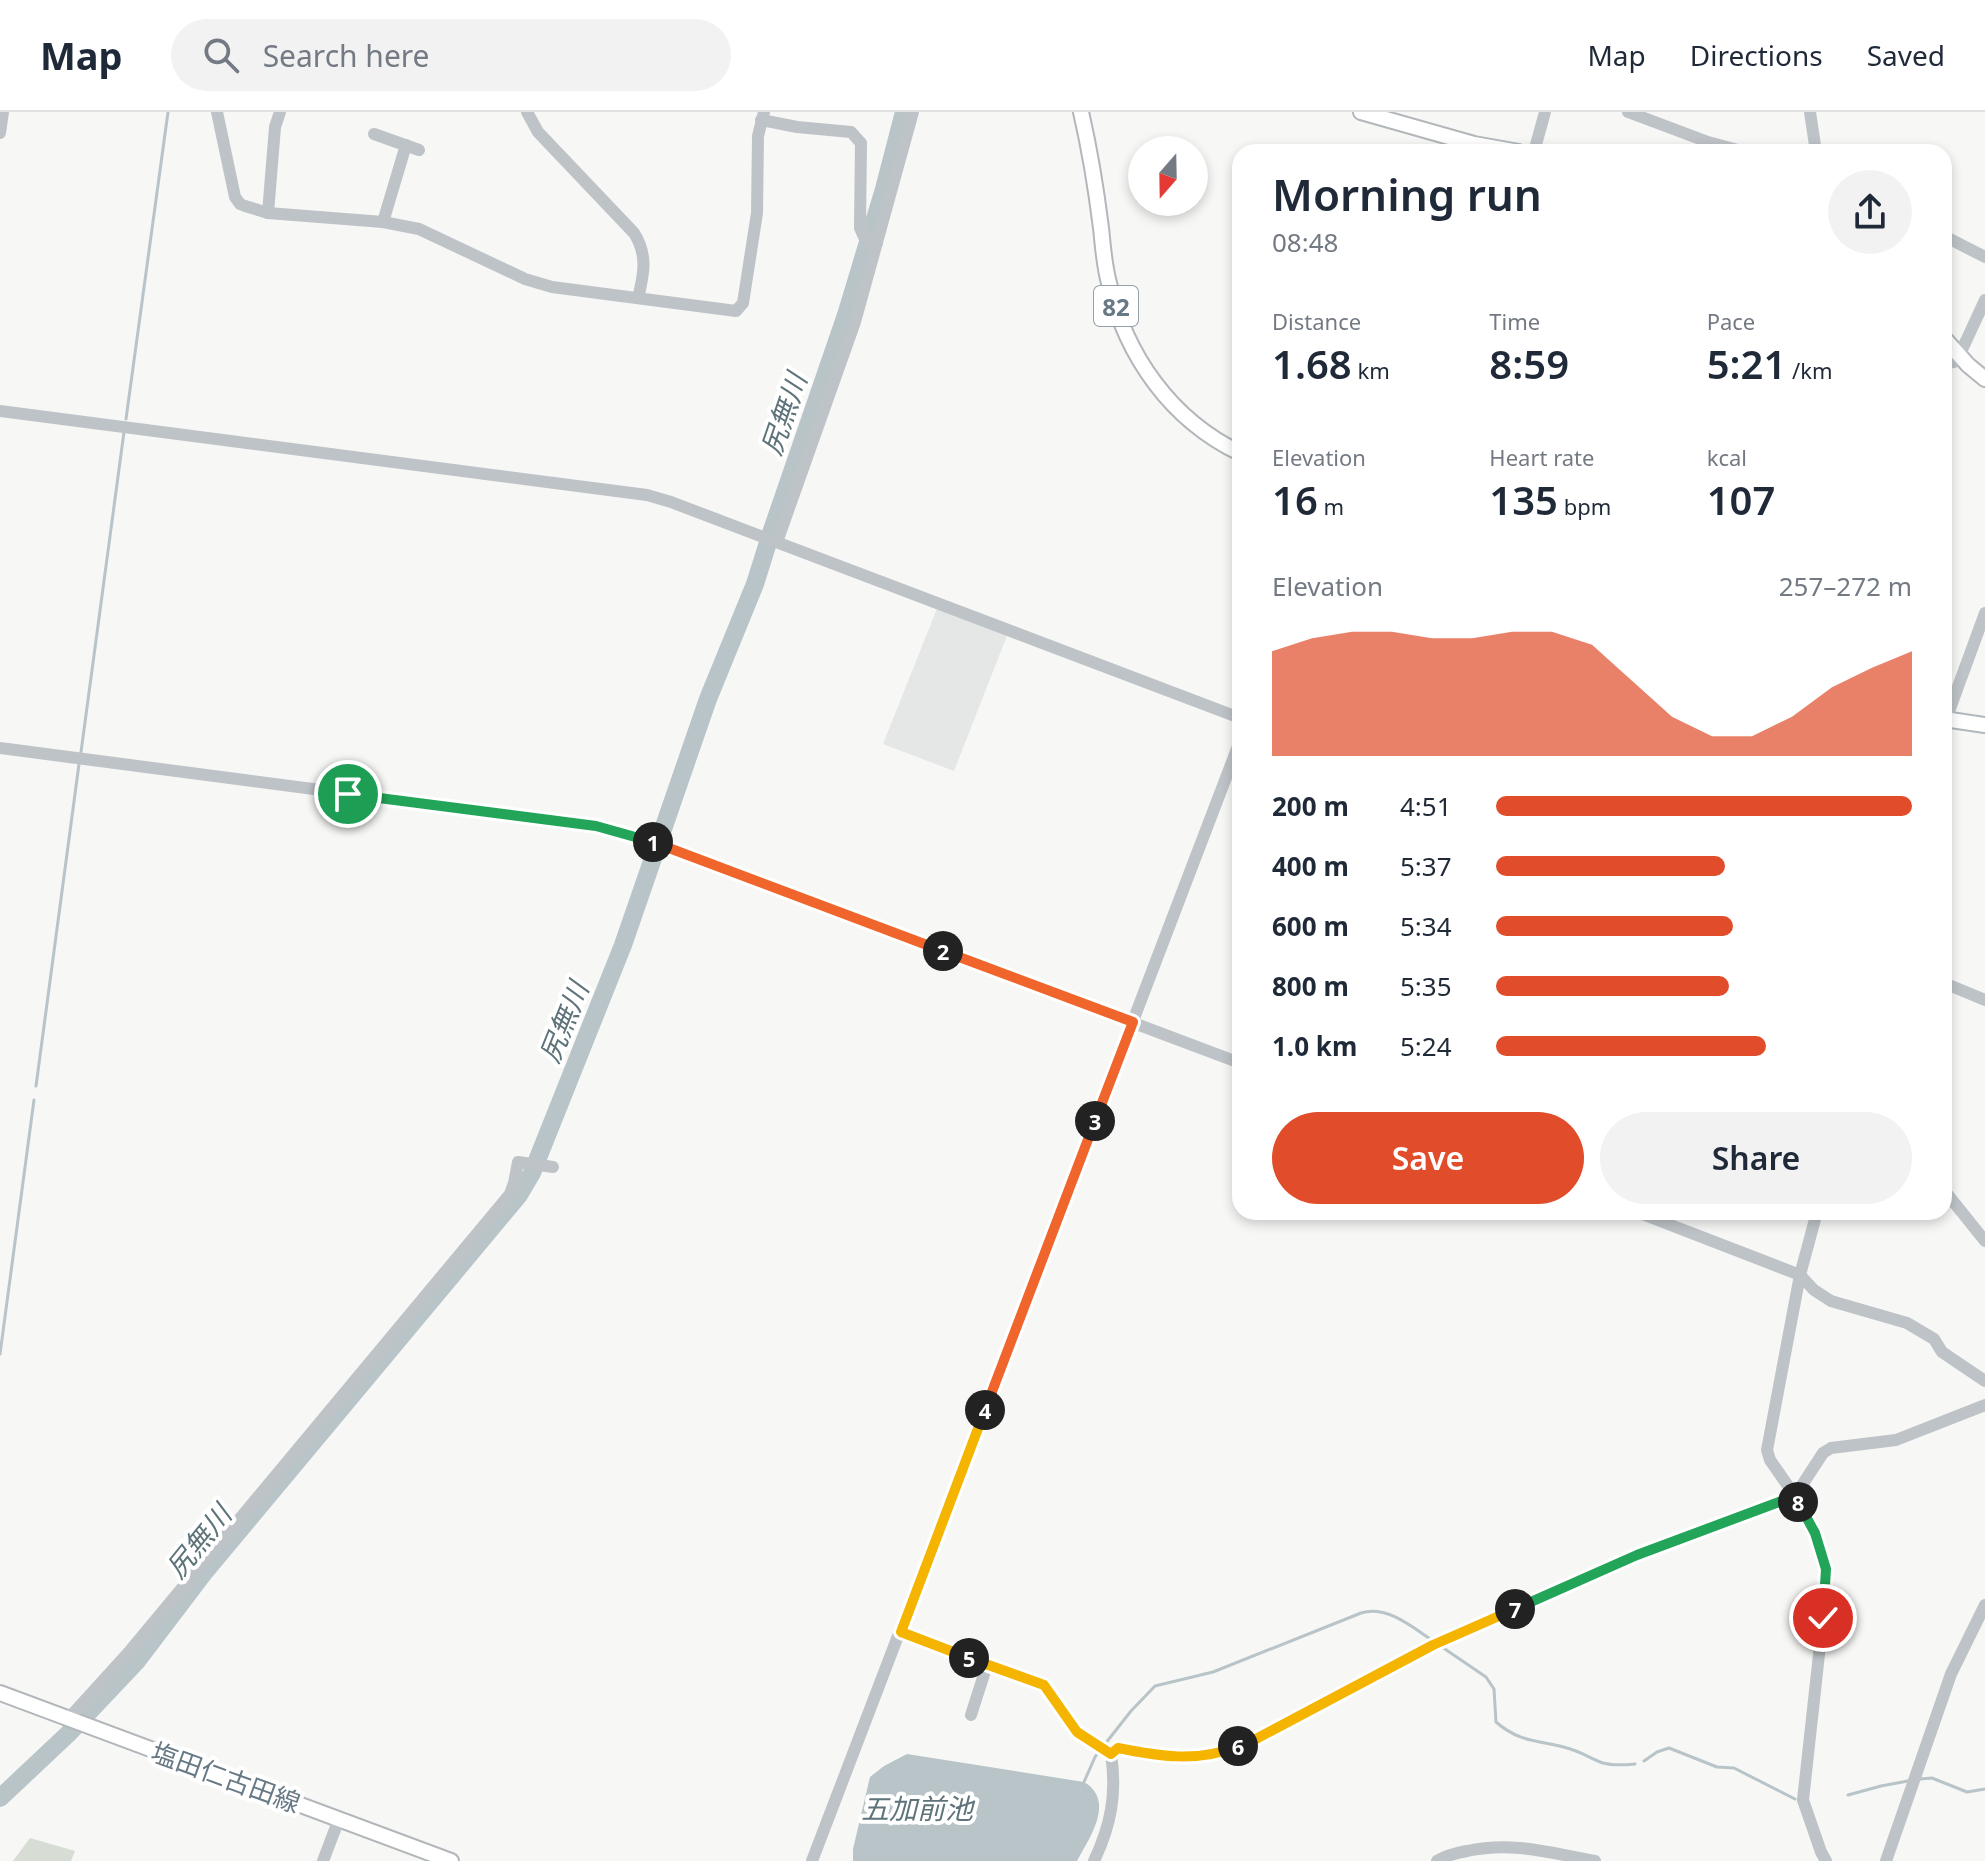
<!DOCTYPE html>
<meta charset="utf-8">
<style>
:root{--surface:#fff;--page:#f2f2f3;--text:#1f2937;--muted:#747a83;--line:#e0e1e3;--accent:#e14c2b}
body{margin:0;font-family:"Noto Sans","Noto Sans JP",sans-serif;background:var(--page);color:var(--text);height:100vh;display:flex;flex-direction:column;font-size:30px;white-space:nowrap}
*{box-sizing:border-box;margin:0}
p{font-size:26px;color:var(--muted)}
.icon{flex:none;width:44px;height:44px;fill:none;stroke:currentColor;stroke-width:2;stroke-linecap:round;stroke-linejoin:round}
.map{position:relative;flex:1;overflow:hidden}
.drawer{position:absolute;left:1232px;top:32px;width:720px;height:1076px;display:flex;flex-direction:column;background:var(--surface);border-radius:24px;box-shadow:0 4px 12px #0003}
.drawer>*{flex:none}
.needle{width:52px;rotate:200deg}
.buttons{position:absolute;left:1128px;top:24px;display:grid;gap:16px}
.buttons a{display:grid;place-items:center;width:80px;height:80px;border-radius:50%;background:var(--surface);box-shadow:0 4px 12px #0003;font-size:40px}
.pin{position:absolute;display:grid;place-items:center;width:68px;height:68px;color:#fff;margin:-34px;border:4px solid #fff;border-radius:50%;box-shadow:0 2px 8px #0007}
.km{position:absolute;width:40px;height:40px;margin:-20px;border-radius:50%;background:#222;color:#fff;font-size:22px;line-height:40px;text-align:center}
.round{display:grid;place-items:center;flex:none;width:84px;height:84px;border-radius:42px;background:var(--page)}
.summary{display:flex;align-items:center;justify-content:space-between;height:136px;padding:0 40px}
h1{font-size:44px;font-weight:600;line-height:60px}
.figures{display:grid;grid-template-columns:repeat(3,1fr);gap:12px;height:136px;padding:8px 40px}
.figures div{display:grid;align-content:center}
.figures b{font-size:40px;font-weight:600}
.figures small{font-size:22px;font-weight:400}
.figures p{font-size:22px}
.chart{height:224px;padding:16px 40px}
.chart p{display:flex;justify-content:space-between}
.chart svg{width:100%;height:144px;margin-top:8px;fill:var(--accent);opacity:.7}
.primary-button{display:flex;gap:16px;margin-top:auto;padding:16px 40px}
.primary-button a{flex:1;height:92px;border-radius:48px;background:var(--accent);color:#fff;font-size:32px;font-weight:600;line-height:92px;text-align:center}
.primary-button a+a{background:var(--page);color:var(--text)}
ul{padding:0 40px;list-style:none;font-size:26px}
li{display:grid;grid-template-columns:128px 96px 1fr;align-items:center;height:60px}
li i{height:20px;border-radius:10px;background:var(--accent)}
header{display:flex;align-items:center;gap:48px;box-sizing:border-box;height:112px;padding:0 40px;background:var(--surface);border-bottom:2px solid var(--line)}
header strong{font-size:38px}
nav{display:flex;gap:44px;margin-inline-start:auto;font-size:28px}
.search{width:560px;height:72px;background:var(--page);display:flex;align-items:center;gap:20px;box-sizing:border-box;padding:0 28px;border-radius:44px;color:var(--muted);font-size:30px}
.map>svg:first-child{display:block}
.built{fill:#e5e6e6}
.green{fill:#d7dcd4}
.water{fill:#b8c4c8}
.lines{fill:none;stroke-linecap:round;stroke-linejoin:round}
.stream{stroke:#b8c4c8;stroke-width:3}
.river{stroke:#b8c4c8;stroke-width:18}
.major-casing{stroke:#b2b7bb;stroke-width:18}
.minor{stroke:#bec3c7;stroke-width:12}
.major{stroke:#fff;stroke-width:14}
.split-1-casing{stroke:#fff;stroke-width:16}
.split-2-casing{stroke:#fff;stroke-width:16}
.split-3-casing{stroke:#fff;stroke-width:16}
.split-4-casing{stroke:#fff;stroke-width:16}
.split-5-casing{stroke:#fff;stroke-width:16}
.split-6-casing{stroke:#fff;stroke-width:16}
.split-7-casing{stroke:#fff;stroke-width:16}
.split-8-casing{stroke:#fff;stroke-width:16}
.split-9-casing{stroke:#fff;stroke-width:16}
.split-1{stroke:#22a559;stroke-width:10}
.split-2{stroke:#f0652b;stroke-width:10}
.split-3{stroke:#f0652b;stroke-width:10}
.split-4{stroke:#f0652b;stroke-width:10}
.split-5{stroke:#f5b400;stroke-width:10}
.split-6{stroke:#f5b400;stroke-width:10}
.split-7{stroke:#f5b400;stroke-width:10}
.split-8{stroke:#22a559;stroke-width:10}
.split-9{stroke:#22a559;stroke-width:10}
.labels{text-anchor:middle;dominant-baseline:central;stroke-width:8;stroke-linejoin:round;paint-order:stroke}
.shield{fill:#fff;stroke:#95a1aa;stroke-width:2}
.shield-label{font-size:24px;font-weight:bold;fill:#677985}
.street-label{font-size:26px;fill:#677985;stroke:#fff}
.water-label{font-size:28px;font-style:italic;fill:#5e747a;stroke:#fff}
</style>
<header>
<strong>Map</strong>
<div class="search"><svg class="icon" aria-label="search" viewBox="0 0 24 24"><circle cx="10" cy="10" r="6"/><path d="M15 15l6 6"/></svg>Search here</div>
<nav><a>Map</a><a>Directions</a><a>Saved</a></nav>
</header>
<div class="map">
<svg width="1985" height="1749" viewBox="0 0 1985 1749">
<rect width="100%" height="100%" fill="#f7f7f5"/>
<path class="built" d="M938 494 1008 521 954 659 883 632Z"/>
<path class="green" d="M30 1726 75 1739 71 1749H13Z"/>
<path class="water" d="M907 1642 1084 1670C1116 1689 1089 1726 1077 1749H853V1737L870 1665 884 1654Z"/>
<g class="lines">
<g class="stream">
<path d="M126 307 168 0"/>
<path d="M81 640 124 320"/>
<path d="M36 974 79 652"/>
<path d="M0 1242 34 988"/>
<path d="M1439 1533 1486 1565 1494 1577 1496 1610C1520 1631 1539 1628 1567 1636 1580 1639 1591 1647 1603 1651 1613 1654 1625 1653 1635 1652"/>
<path d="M1105 1632 1131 1599 1155 1574 1213 1560 1361 1501C1387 1493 1412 1515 1433 1529"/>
<path d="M1644 1649 1657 1640 1669 1636 1717 1655 1734 1656 1795 1687"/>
<path d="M1920 1667 1932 1666 1967 1680 1985 1677"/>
<path d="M1084 1670 1095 1645 1100 1638"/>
<path d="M1848 1683 1881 1674 1908 1669"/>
</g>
<path class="river" d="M0 1686 68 1622 137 1549 203 1462 519 1083 532 1061 623 833 708 587 755 472 771 421 846 203 884 77 904 0"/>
<defs>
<g id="major">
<path d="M1081 0C1090 39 1096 76 1101 116 1103 134 1104 153 1109 171 1126 244 1171 308 1240 341"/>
<path d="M1361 0 1474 32 1519 40"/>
<path d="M1944 226 1968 253 1985 267"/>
<path d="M1944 607 1985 613"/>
<path d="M0 1581 451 1749"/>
</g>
</defs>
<use href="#major" class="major-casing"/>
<g class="minor">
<path d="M217 0 235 85 240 92 245 94 268 101 383 110 419 117 525 167 552 175 736 199 743 191 757 101 758 24 764 0"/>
<path d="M527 0 538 20 634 121C648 143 644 162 638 186"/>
<path d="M1628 0 1708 30 1745 40"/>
<path d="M1810 0 1816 40"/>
<path d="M761 8 797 15 851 20 861 31 860 116 865 127 877 131"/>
<path d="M0 21 3 0"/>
<path d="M374 22 419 38"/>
<path d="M1534 40 1545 0"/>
<path d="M268 101 275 15 280 0"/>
<path d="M383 110 406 33"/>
<path d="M1944 124 1985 145"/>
<path d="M1944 251 1954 250 1960 242 1985 188"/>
<path d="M0 299 647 383 671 390 1240 606"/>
<path d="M777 430 855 210 913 0"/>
<path d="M1944 613 1985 501"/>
<path d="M0 636 596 714 624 721 671 737 1240 951"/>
<path d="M1944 871 1985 888"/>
<path d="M1944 1078 1985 1129"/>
<path d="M1637 1100 1800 1163 1814 1178 1831 1189 1907 1211 1934 1227 1942 1240 1985 1269"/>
<path d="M1817 1100 1800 1163 1767 1338 1770 1348 1795 1384 1815 1421 1826 1457 1823 1506 1803 1688 1821 1740 1826 1749"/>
<path d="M901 1520 1044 1573 1077 1620 1111 1642C1117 1682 1111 1713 1094 1749"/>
<path d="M971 1603 987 1553"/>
<path d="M68 1607 128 1541 510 1082 514 1071 518 1050 553 1055"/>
<path d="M1111 1642 1118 1636C1172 1647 1202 1649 1254 1628L1433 1533 1637 1443 1795 1384 1823 1341 1831 1336 1896 1328 1985 1293"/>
<path d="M323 1749 339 1707"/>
<path d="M812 1749 1240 629"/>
<path d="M1437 1749C1447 1743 1456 1741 1467 1739 1513 1729 1550 1741 1595 1749"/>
<path d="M1886 1749 1951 1562 1985 1493"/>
</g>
<use href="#major" class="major"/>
</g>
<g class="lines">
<defs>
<path id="split-1" d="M348 682 596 714 653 730"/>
<path id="split-2" d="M653 730 943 839"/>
<path id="split-3" d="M943 839 1133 910 1095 1009"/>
<path id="split-4" d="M985 1298 1095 1009"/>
<path id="split-5" d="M969 1546 901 1520 985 1298"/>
<path id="split-6" d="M969 1546 1044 1573 1077 1620 1111 1642 1118 1636C1157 1644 1199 1651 1238 1634"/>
<path id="split-7" d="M1238 1634 1254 1628 1433 1533 1515 1497"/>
<path id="split-8" d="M1515 1497 1637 1443 1795 1384 1798 1390"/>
<path id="split-9" d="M1798 1390 1815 1421 1826 1457 1823 1506"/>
</defs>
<use href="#split-1" class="split-1-casing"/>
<use href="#split-2" class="split-2-casing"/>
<use href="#split-3" class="split-3-casing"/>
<use href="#split-4" class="split-4-casing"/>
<use href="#split-5" class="split-5-casing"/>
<use href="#split-6" class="split-6-casing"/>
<use href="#split-7" class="split-7-casing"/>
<use href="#split-8" class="split-8-casing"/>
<use href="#split-9" class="split-9-casing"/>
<use href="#split-1" class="split-1"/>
<use href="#split-2" class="split-2"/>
<use href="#split-3" class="split-3"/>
<use href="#split-4" class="split-4"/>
<use href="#split-5" class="split-5"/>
<use href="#split-6" class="split-6"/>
<use href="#split-7" class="split-7"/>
<use href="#split-8" class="split-8"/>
<use href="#split-9" class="split-9"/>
</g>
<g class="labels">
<rect class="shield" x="1094" y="174" width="44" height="40" rx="6"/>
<g class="shield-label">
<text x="1116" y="194">82</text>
</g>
<g class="street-label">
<text transform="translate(226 1665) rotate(20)">塩田仁古田線</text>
</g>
<g class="water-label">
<text transform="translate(783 302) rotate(-71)">尻無川</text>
<text transform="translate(563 910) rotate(-68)">尻無川</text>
<text transform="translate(198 1429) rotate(-51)">尻無川</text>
<text x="917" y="1696">五加前池</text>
</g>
</g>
</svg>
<div class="buttons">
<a><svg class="needle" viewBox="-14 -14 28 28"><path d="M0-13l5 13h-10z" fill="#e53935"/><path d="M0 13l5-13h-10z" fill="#747a83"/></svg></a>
</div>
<div class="pin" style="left:348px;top:682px;background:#1e9e55"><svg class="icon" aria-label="arrive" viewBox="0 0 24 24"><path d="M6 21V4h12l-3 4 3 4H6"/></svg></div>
<div class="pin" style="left:1823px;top:1506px;background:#d93025"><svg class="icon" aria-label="check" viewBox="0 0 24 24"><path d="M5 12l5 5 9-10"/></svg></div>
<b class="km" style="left:653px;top:730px">1</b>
<b class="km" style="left:943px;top:839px">2</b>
<b class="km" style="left:1095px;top:1009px">3</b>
<b class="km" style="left:985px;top:1298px">4</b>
<b class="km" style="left:969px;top:1546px">5</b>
<b class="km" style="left:1238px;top:1634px">6</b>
<b class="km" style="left:1515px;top:1497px">7</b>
<b class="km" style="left:1798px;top:1390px">8</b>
<section class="drawer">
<div class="summary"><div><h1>Morning run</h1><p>08:48</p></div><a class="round"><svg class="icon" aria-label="share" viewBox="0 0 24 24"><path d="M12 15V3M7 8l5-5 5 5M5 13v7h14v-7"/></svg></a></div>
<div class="figures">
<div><p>Distance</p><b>1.68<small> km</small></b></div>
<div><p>Time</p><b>8:59</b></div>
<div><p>Pace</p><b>5:21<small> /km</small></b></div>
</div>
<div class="figures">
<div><p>Elevation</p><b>16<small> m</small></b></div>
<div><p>Heart rate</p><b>135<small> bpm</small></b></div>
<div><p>kcal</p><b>107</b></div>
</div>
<div class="chart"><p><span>Elevation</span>257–272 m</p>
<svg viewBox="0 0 160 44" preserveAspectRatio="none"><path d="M0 44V12L10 8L20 6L30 6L40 8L50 8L60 6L70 6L80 10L90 21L100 32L110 38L120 38L130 32L140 23L150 17L160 12V44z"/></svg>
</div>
<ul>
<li><b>200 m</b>4:51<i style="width:100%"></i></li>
<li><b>400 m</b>5:37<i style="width:55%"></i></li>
<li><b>600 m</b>5:34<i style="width:57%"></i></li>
<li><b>800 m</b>5:35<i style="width:56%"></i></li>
<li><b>1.0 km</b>5:24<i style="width:65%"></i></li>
</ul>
<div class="primary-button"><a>Save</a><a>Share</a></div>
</section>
</div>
